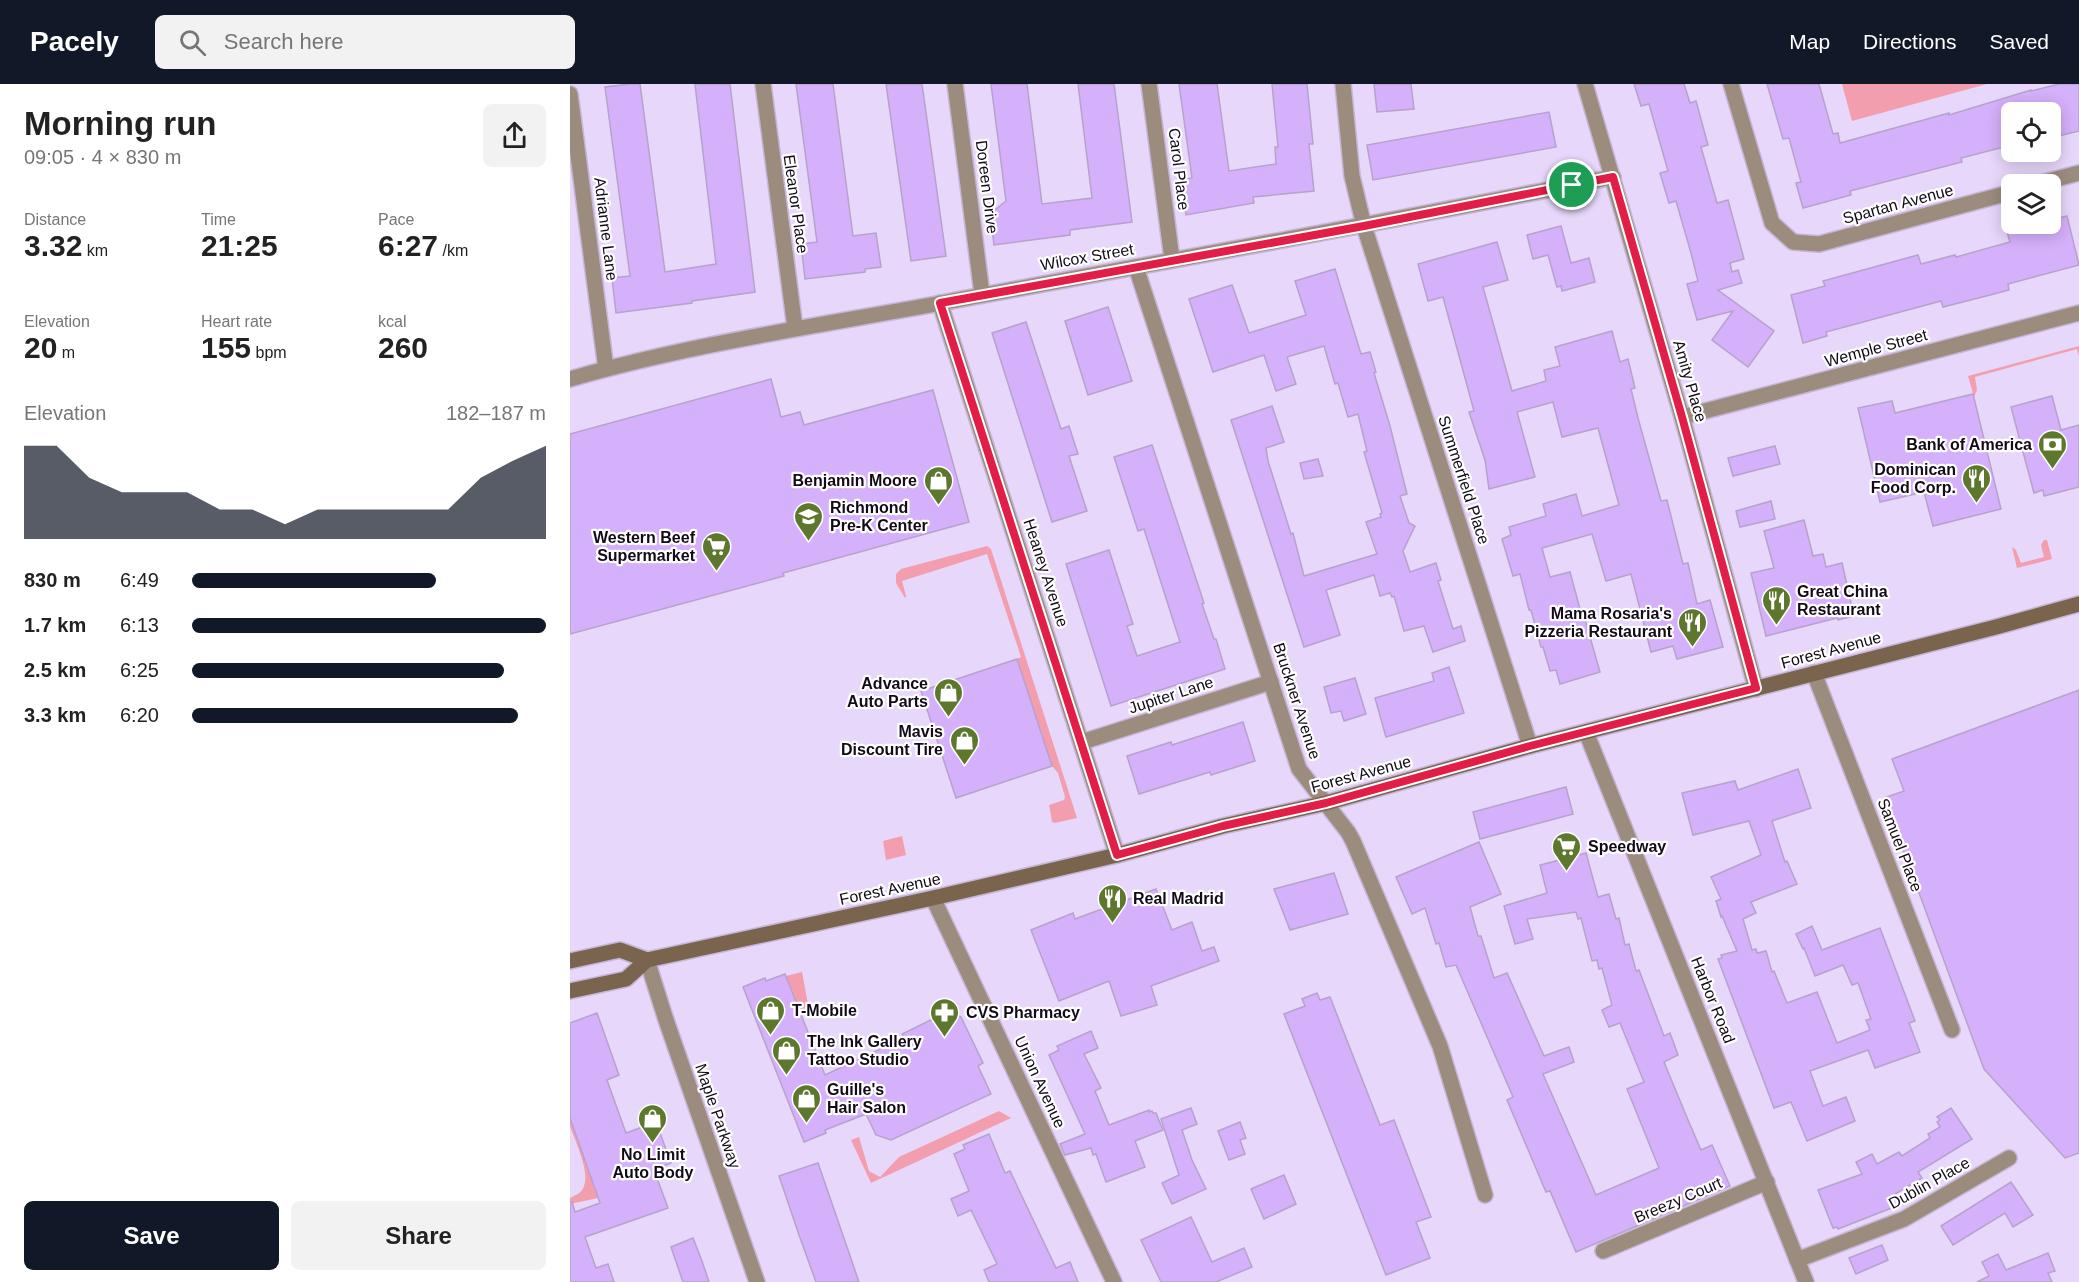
<!DOCTYPE html>
<meta charset="utf-8">
<style>
:root{--surface:#fff;--page:#f2f2f2;--text:#222;--muted:#767676;--accent:#111827}
body{margin:0;font-family:Arial,sans-serif;background:var(--page);color:var(--text);height:100vh;display:flex;flex-direction:column;font-size:22px;white-space:nowrap}
*{box-sizing:border-box;margin:0}
p{font-size:20px;color:var(--muted)}
.icon{flex:none;width:33px;height:33px;fill:none;stroke:currentColor;stroke-width:2;stroke-linecap:round;stroke-linejoin:round}
.map{position:relative;flex:1;overflow:hidden}
.panel{display:flex;flex-direction:column;background:var(--surface);width:570px}
.panel>*{flex:none}
.controls{position:absolute;left:1431px;top:18px;display:grid;gap:12px}
.controls a{display:grid;place-items:center;width:60px;height:60px;border-radius:9px;background:var(--surface);box-shadow:0 3px 15px #0003;font-size:30px}
.pin{position:absolute;display:grid;place-items:center;width:51px;height:51px;color:#fff;margin:-26px;border:3px solid #fff;border-radius:50%;box-shadow:0 2px 6px #0007}
.round{display:grid;place-items:center;flex:none;width:63px;height:63px;border-radius:9px;background:var(--page)}
.overview{display:flex;align-items:center;justify-content:space-between;height:102px;padding:0 24px}
h1{font-size:33px;font-weight:600;line-height:45px}
.figures{display:grid;grid-template-columns:repeat(3,1fr);gap:9px;height:102px;padding:6px 24px}
.figures div{display:grid;align-content:center}
.figures b{font-size:30px;font-weight:600}
.figures small{font-size:16px;font-weight:400}
.figures p{font-size:16px}
.chart{height:168px;padding:12px 24px}
.chart p{display:flex;justify-content:space-between}
.chart svg{width:100%;height:108px;margin-top:6px;fill:var(--accent);opacity:.7}
.primary-button{display:flex;gap:12px;margin-top:auto;padding:12px 24px}
.primary-button a{flex:1;height:69px;border-radius:9px;background:var(--accent);color:#fff;font-size:24px;font-weight:600;line-height:69px;text-align:center}
.primary-button a+a{background:var(--page);color:var(--text)}
ul{padding:0 24px;list-style:none;font-size:20px}
li{display:grid;grid-template-columns:96px 72px 1fr;align-items:center;height:45px}
li i{height:15px;border-radius:8px;background:var(--accent)}
header{display:flex;align-items:center;gap:36px;box-sizing:border-box;height:84px;padding:0 30px;background:var(--accent);color:#fff}
header strong{font-size:28px}
nav{display:flex;gap:33px;margin-inline-start:auto;font-size:21px}
.search{width:420px;height:54px;background:var(--page);display:flex;align-items:center;gap:15px;box-sizing:border-box;padding:0 21px;border-radius:9px;color:var(--muted);font-size:22px}
main{display:flex;flex:1;min-height:0}
.map>svg:first-child{display:block}
.green{fill:#f29eaf}
.building{fill:#d5b0fb;stroke:#b6a2cc;stroke-width:1.5}
.lines{fill:none;stroke-linecap:round;stroke-linejoin:round}
.street-casing{stroke:#c5b6d6;stroke-width:18}
.secondary-casing{stroke:#c5b6d6;stroke-width:18}
.street{stroke:#9b8c7d;stroke-width:15}
.secondary{stroke:#7a644e;stroke-width:15}
.route-casing{stroke:#fff;stroke-width:12}
.route{stroke:#e11d48;stroke-width:8}
.labels{text-anchor:middle;dominant-baseline:central;stroke-width:4.5;stroke-linejoin:round;paint-order:stroke}
.street-label{font-size:16px;fill:#120a19;stroke:#fff}
.poi-label{font-size:16px;font-weight:bold;fill:#120a19;stroke:#fff;text-anchor:start}
</style>
<header>
<strong>Pacely</strong>
<div class="search"><svg class="icon" aria-label="search" viewBox="0 0 24 24"><circle cx="10" cy="10" r="6"/><path d="M15 15l6 6"/></svg>Search here</div>
<nav><a>Map</a><a>Directions</a><a>Saved</a></nav>
</header>
<main>
<section class="panel">
<div class="overview"><div><h1>Morning run</h1><p>09:05 · 4 × 830 m</p></div><a class="round"><svg class="icon" aria-label="share" viewBox="0 0 24 24"><path d="M12 15V3M7 8l5-5 5 5M5 13v7h14v-7"/></svg></a></div>
<div class="figures">
<div><p>Distance</p><b>3.32<small> km</small></b></div>
<div><p>Time</p><b>21:25</b></div>
<div><p>Pace</p><b>6:27<small> /km</small></b></div>
</div>
<div class="figures">
<div><p>Elevation</p><b>20<small> m</small></b></div>
<div><p>Heart rate</p><b>155<small> bpm</small></b></div>
<div><p>kcal</p><b>260</b></div>
</div>
<div class="chart"><p><span>Elevation</span>182–187 m</p>
<svg viewBox="0 0 160 44" preserveAspectRatio="none"><path d="M0 44V6L10 6L20 19L30 25L40 25L50 25L60 32L70 32L80 38L90 32L100 32L110 32L120 32L130 32L140 19L150 12L160 6V44z"/></svg>
</div>
<ul>
<li><b>830 m</b>6:49<i style="width:69%"></i></li>
<li><b>1.7 km</b>6:13<i style="width:100%"></i></li>
<li><b>2.5 km</b>6:25<i style="width:88%"></i></li>
<li><b>3.3 km</b>6:20<i style="width:92%"></i></li>
</ul>
<div class="primary-button"><a>Save</a><a>Share</a></div>
</section>
<div class="map">
<svg width="1509" height="1198" viewBox="0 0 1509 1198">
<rect width="100%" height="100%" fill="#e7d7fa"/>
<g class="green">
<path d="M1272 0H1417L1282 37Z"/>
<path d="M1509 262V272L1507 265 1405 293 1407 306 1404 313 1398 292Z"/>
<path d="M1474 456H1477L1482 475 1447 484 1442 463 1446 466 1451 479 1474 473 1471 461Z"/>
<path d="M417 462 421 465 507 734 485 739 482 738 479 721 494 716 495 713 488 689 482 682 447 575 451 573 417 470 332 497 336 512 335 514 326 499V490L331 485Z"/>
<path d="M332 752 336 771 316 776 313 757Z"/>
<path d="M232 888 239 926 231 929 216 892Z"/>
<path d="M429 1027 441 1034 301 1099 281 1056 289 1053 299 1087 310 1093 329 1073Z"/>
<path d="M0 1034 28 1114 0 1120V1114C6 1111 12 1109 14 1102 20 1087 5 1057 0 1042Z"/>
</g>
<g class="building">
<path d="M60 0H70L95 188 146 180 125 0H160L185 208 122 217V219L46 229 42 194 60 192 35 3Z"/>
<path d="M226 0H263L283 152 306 149 311 183 295 185V188L235 195 231 160 247 158Z"/>
<path d="M316 0H352L376 172 341 177Z"/>
<path d="M421 0H457L472 120 522 114 508 0H544L562 138 500 146V151L424 161 420 126 426 125 436 117Z"/>
<path d="M609 0H647L659 87 706 80 705 63H708L702 0H737L743 60H739L744 107 683 113 684 119 616 131 610 96 622 94Z"/>
<path d="M804 0H841L844 25 807 28Z"/>
<path d="M1064 0H1114L1120 19 1126 17 1138 61 1131 63 1147 119 1158 116 1174 175 1160 179 1162 188 1168 186 1172 199 1148 206 1204 247 1178 283 1142 256 1163 227 1127 236 1117 200 1128 197 1121 169 1106 117 1099 119 1090 89 1098 87 1079 20 1071 22Z"/>
<path d="M1197 0H1249L1263 50 1268 49 1270 59 1379 29V31L1461 6V7L1489 0H1509V47L1480 54V28H1442V61L1391 74 1392 78 1280 107 1281 111 1233 124 1226 99 1231 98 1219 54 1213 55Z"/>
<path d="M979 28 986 63 803 96 797 61Z"/>
<path d="M1497 132 1509 181 1438 200 1439 206 1424 210 1373 223 1371 217 1256 248 1257 252 1233 259 1221 211 1255 202 1253 197 1348 171 1351 180 1385 171 1386 173 1440 158 1437 148 1468 140H1480V136Z"/>
<path d="M991 142 1001 179 1019 174 1025 198 992 207 991 202 987 203 978 171 963 175 957 151Z"/>
<path d="M927 158 938 196 913 203 942 307 976 297 974 286 990 282 985 263 1042 247 1050 278 1058 275 1065 304 1061 305 1068 334 1091 417 1097 416 1113 480 1118 479 1127 520 1140 516 1153 563 1107 575 1103 562 1081 568 1061 490 1036 497 1022 450 972 464 980 493 1000 488 1010 525H1012L1030 588 990 600 986 586 980 587 973 563H971L961 526H959L950 490 943 492 932 455 941 451 939 443 976 432 973 420 1006 410 1012 432 1049 421 1028 344 992 353 983 318 947 328 965 393 919 405 915 376 899 328 904 327 873 213 858 217 848 180Z"/>
<path d="M765 185 791 270 800 268 806 288 804 289 820 342 837 410 830 412 839 439 845 442 833 467 840 488 866 479 871 496 868 497 883 545 891 542 895 557 863 568 854 542 834 547 824 512 822 513 820 509 810 512 804 491 756 506 770 551 734 563 661 336 702 322 714 358 696 364 698 377 721 450 723 449 734 492 807 470 796 438 811 433 810 430 812 429 794 368 797 367 788 330 778 333 768 299 765 300 754 262 717 273 726 300 706 307 694 271 643 288 619 215 662 201 679 249 736 231 725 197Z"/>
<path d="M538 223 562 297 518 311 495 237Z"/>
<path d="M456 238 491 345 499 342 508 370 499 372 517 427 482 438 422 249Z"/>
<path d="M201 295 211 333 230 328 234 341 363 306 399 438 213 489 214 492 0 550V350Z"/>
<path d="M1403 310 1431 425 1363 442 1354 408 1310 418 1288 324 1322 317 1325 329Z"/>
<path d="M1482 312 1491 346 1509 341V403L1474 412 1473 406 1464 409 1441 323Z"/>
<path d="M582 361 634 519 632 520 644 555H646L655 585 541 622 496 480 539 466 563 540 557 542 567 572 610 558 574 445 568 447 544 373Z"/>
<path d="M1205 362 1210 380 1163 392 1158 374Z"/>
<path d="M748 375 753 392 734 395 730 379Z"/>
<path d="M1201 417 1205 435 1170 443 1166 427Z"/>
<path d="M1234 436 1243 472 1253 470 1256 483 1272 479 1284 532 1268 536 1267 534 1196 552 1181 489 1204 484 1194 447Z"/>
<path d="M447 575 482 682 386 714 351 607Z"/>
<path d="M879 583 894 629 816 653 805 614 864 597 862 589Z"/>
<path d="M785 594 796 630 774 637 771 627 761 629 754 603Z"/>
<path d="M1509 606V1069L1495 1074 1414 985 1314 714 1334 707 1322 675Z"/>
<path d="M673 638 685 677 641 691 640 688 569 710 557 672 601 658 602 661Z"/>
<path d="M1228 685 1241 724 1202 737 1215 778 1217 777 1227 800 1181 818 1186 829 1173 835 1182 866 1186 865 1187 869 1196 867 1202 888 1204 887 1217 919 1247 908 1267 959 1300 946 1296 936 1301 935 1288 899 1282 901 1273 881 1245 892 1234 864 1233 865 1226 850 1242 842 1252 866 1310 844 1345 937 1339 939 1350 968 1305 984 1298 966 1240 987 1253 1022 1276 1013 1285 1037 1237 1057 1221 1018 1204 1024 1148 875 1152 874 1151 871 1167 867 1152 832 1151 833 1146 817 1151 815 1141 793 1191 771 1179 737 1123 751 1112 709 1165 697 1168 706Z"/>
<path d="M996 703 1003 730 910 755 903 728Z"/>
<path d="M909 758 931 810 900 823 908 852H911L924 894 937 889 974 972 999 963 1004 978 973 990 1026 1111 1089 1084 1057 1005 1074 998 1050 939 1039 943 1032 926 1042 921 1032 884 1029 885 1027 876 1022 877 1011 834 1008 835 1006 828 957 835 963 855 945 860 934 822 977 809 970 781 1016 769 1028 813 1039 810 1046 835 1049 834 1055 861 1059 860 1066 887 1069 886 1094 952 1100 949 1108 971 1094 978 1118 1036 1131 1066 1142 1061 1160 1102 1006 1168 980 1107 976 1108 937 1016 943 1013 886 881 876 883 869 859 866 860 855 824 842 830 826 793Z"/>
<path d="M764 789 778 830 720 846 704 805Z"/>
<path d="M586 805 602 846 622 838 632 867 644 863 649 877 581 902 587 921 551 932 539 897 489 917 461 846 503 829 505 835Z"/>
<path d="M215 890 255 991 334 954 332 950 375 929 382 928 391 933 413 979 408 982 421 1010 321 1056 306 1051 296 1030 255 1046 256 1049 234 1058 173 903 195 894 196 897Z"/>
<path d="M747 909 750 916 760 913 810 1041 824 1036 861 1133 846 1138 860 1174 816 1191 714 930 735 922 732 915Z"/>
<path d="M27 929 49 991 37 996 56 1049 86 1038 101 1079 84 1086 98 1124 15 1153 26 1184 38 1180 44 1198H0V1118H2L5 1128 30 1119 0 1034V939Z"/>
<path d="M521 947 528 964 514 970 531 1004 525 1007 539 1041 579 1026V1028L582 1027 583 1029H586L593 1046 565 1057 575 1083 536 1098 526 1070 523 1071 521 1064 495 1071 490 1060 515 1050 479 971 489 966 487 962Z"/>
<path d="M621 1024 627 1040 612 1046 622 1076 636 1105 602 1120 592 1099 609 1091 591 1035Z"/>
<path d="M1381 1024 1402 1055 1348 1088 1352 1094 1320 1113 1324 1123 1268 1145 1267 1143 1263 1144 1248 1106 1292 1090 1286 1078 1302 1070 1307 1080 1329 1068 1332 1072 1360 1054 1358 1050 1370 1043 1367 1038 1370 1036 1367 1033Z"/>
<path d="M670 1038 676 1054 670 1056 675 1070 659 1076 648 1047Z"/>
<path d="M419 1050 435 1089 440 1087 486 1184 500 1178 508 1198H419L414 1186 427 1180 401 1126 388 1132 381 1115 399 1107 384 1070 395 1065 393 1061Z"/>
<path d="M248 1079 277 1163 289 1198H246L229 1151 209 1092Z"/>
<path d="M714 1091 726 1120 694 1135 681 1105Z"/>
<path d="M1441 1098 1463 1131 1443 1143 1435 1129 1383 1161 1371 1142Z"/>
<path d="M621 1133 642 1178 674 1164 682 1183 646 1198H591L571 1156Z"/>
<path d="M123 1154 132 1177 139 1198H113L101 1163Z"/>
<path d="M1312 1161 1318 1176 1286 1190 1279 1174Z"/>
<path d="M1478 1169 1485 1187 1478 1189 1482 1198H1407L1419 1192 1412 1178 1428 1170 1436 1186Z"/>
</g>
<g class="lines">
<defs>
<g id="street">
<path d="M193 0 225 244"/>
<path d="M385 0 412 210"/>
<path d="M579 0 602 175"/>
<path d="M773 0 782 92 794 142 960 662"/>
<path d="M1015 0 1112 333 1186 605"/>
<path d="M1161 0 1202 139 1223 158 1249 160 1442 108"/>
<path d="M0 10 36 285"/>
<path d="M1467 100 1509 89"/>
<path d="M566 183 729 685 778 748 783 757 870 962 915 1111"/>
<path d="M370 219 547 771"/>
<path d="M0 295C121 260 247 242 371 219 595 177 819 138 1043 93"/>
<path d="M1112 333 1509 229"/>
<path d="M1244 589 1382 946"/>
<path d="M1016 648 1236 1198"/>
<path d="M512 658 701 598"/>
<path d="M363 814 544 1198"/>
<path d="M77 876 96 936 187 1198"/>
<path d="M1033 1167 1197 1098"/>
<path d="M1227 1176 1334 1135 1439 1074"/>
</g>
<g id="secondary">
<path d="M0 877 50 866 77 876"/>
<path d="M0 907 56 895 77 876 363 814 547 771 653 742 756 719 960 662 1426 543 1509 520"/>
</g>
</defs>
<use href="#street" class="street-casing"/>
<use href="#secondary" class="secondary-casing"/>
<use href="#street" class="street"/>
<use href="#secondary" class="secondary"/>
</g>
<g class="lines">
<defs>
<path id="route" d="M1043 93 1112 333 1186 604 960 662 756 719 653 742 547 771 370 219 794 142Z"/>
</defs>
<use href="#route" class="route-casing"/>
<use href="#route" class="route"/>
</g>
<defs>
<symbol id="bank-pin" viewBox="-11 -11 22 30"><path d="M0 17L-7.5 6A9.5 9.5 0 1 1 7.5 6Z" fill="#5d782c" stroke="#fff"/><path d="M-6-4H6V4H-6ZM0-2.3a2.3 2.3 0 1 0 0 4.6a2.3 2.3 0 1 0 0-4.6Z" fill="#fff"/></symbol>
<symbol id="restaurant-pin" viewBox="-11 -11 22 30"><path d="M0 17L-7.5 6A9.5 9.5 0 1 1 7.5 6Z" fill="#5d782c" stroke="#fff"/><path d="M-5-6h1v4h1v-4h1v4h1v-4h1v5L-1.5 .5V6h-2V.5L-5-1ZM5-6V6H3V1.5H1.5Q1.5-4 5-6Z" fill="#fff"/></symbol>
<symbol id="shop-pin" viewBox="-11 -11 22 30"><path d="M0 17L-7.5 6A9.5 9.5 0 1 1 7.5 6Z" fill="#5d782c" stroke="#fff"/><path d="M-5-2.5h2.3a2.7 3.5 0 0 1 5.4 0H5L5.5 6h-11ZM-1.5-2.5h3a1.5 2.3 0 0 0-3 0Z" fill="#fff"/></symbol>
<symbol id="school-pin" viewBox="-11 -11 22 30"><path d="M0 17L-7.5 6A9.5 9.5 0 1 1 7.5 6Z" fill="#5d782c" stroke="#fff"/><path d="M0-5L7-2L0 1L-7-2ZM-4 1L0 2.5L4 1V4Q0 6-4 4Z" fill="#fff"/></symbol>
<symbol id="supermarket-pin" viewBox="-11 -11 22 30"><path d="M0 17L-7.5 6A9.5 9.5 0 1 1 7.5 6Z" fill="#5d782c" stroke="#fff"/><path d="M-6-5.5h2.5l.6 2H6L4.5 2H-2.5L-4.4-4H-6ZM-1.5 3.2a1.3 1.3 0 1 0 .1 0ZM3 3.2a1.3 1.3 0 1 0 .1 0Z" fill="#fff"/></symbol>
<symbol id="pharmacy-pin" viewBox="-11 -11 22 30"><path d="M0 17L-7.5 6A9.5 9.5 0 1 1 7.5 6Z" fill="#5d782c" stroke="#fff"/><path d="M-2-6h4v4h4v4h-4v4h-4v-4h-4v-4h4Z" fill="#fff"/></symbol>
</defs>
<g fill-rule="evenodd">
<use href="#bank-pin" x="1466" y="344" width="33" height="45"/>
<use href="#restaurant-pin" x="1390" y="378" width="33" height="45"/>
<use href="#shop-pin" x="352" y="380" width="33" height="45"/>
<use href="#school-pin" x="222" y="416" width="33" height="45"/>
<use href="#supermarket-pin" x="130" y="446" width="33" height="45"/>
<use href="#restaurant-pin" x="1190" y="500" width="33" height="45"/>
<use href="#restaurant-pin" x="1106" y="522" width="33" height="45"/>
<use href="#shop-pin" x="362" y="592" width="33" height="45"/>
<use href="#shop-pin" x="378" y="640" width="33" height="45"/>
<use href="#supermarket-pin" x="980" y="746" width="33" height="45"/>
<use href="#restaurant-pin" x="526" y="798" width="33" height="45"/>
<use href="#shop-pin" x="184" y="910" width="33" height="45"/>
<use href="#pharmacy-pin" x="358" y="912" width="33" height="45"/>
<use href="#shop-pin" x="200" y="950" width="33" height="45"/>
<use href="#shop-pin" x="220" y="998" width="33" height="45"/>
<use href="#shop-pin" x="66" y="1018" width="33" height="45"/>
</g>
<g class="labels">
<g class="street-label">
<text transform="translate(609 85) rotate(83)">Carol Place</text>
<text transform="translate(417 103) rotate(83)">Doreen Drive</text>
<text transform="translate(226 120) rotate(82)">Eleanor Place</text>
<text transform="translate(1328 120) rotate(-15)">Spartan Avenue</text>
<text transform="translate(36 145) rotate(83)">Adrianne Lane</text>
<text transform="translate(517 173) rotate(-10)">Wilcox Street</text>
<text transform="translate(1306 264) rotate(-15)">Wemple Street</text>
<text transform="translate(1120 297) rotate(74)">Amity Place</text>
<text transform="translate(894 396) rotate(72)">Summerfield Place</text>
<text transform="translate(476 489) rotate(72)">Heaney Avenue</text>
<text transform="translate(1261 566) rotate(-15)">Forest Avenue</text>
<text transform="translate(601 611) rotate(-18)">Jupiter Lane</text>
<text transform="translate(727 617) rotate(72)">Bruckner Avenue</text>
<text transform="translate(791 690) rotate(-15)">Forest Avenue</text>
<text transform="translate(1330 761) rotate(69)">Samuel Place</text>
<text transform="translate(320 805) rotate(-12)">Forest Avenue</text>
<text transform="translate(1143 916) rotate(68)">Harbor Road</text>
<text transform="translate(470 998) rotate(65)">Union Avenue</text>
<text transform="translate(148 1032) rotate(71)">Maple Parkway</text>
<text transform="translate(1359 1099) rotate(-29)">Dublin Place</text>
<text transform="translate(1108 1116) rotate(-23)">Breezy Court</text>
</g>
<g class="poi-label">
<text x="1462" y="360" text-anchor="end">Bank of America</text>
<text x="1386" y="385" text-anchor="end">Dominican<tspan x="1386" dy="18">Food Corp.</tspan></text>
<text x="347" y="396" text-anchor="end">Benjamin Moore</text>
<text x="260" y="423">Richmond<tspan x="260" dy="18">Pre-K Center</tspan></text>
<text x="125" y="453" text-anchor="end">Western Beef<tspan x="125" dy="18">Supermarket</tspan></text>
<text x="1227" y="507">Great China<tspan x="1227" dy="18">Restaurant</tspan></text>
<text x="1102" y="529" text-anchor="end">Mama Rosaria's<tspan x="1102" dy="18">Pizzeria Restaurant</tspan></text>
<text x="358" y="599" text-anchor="end">Advance<tspan x="358" dy="18">Auto Parts</tspan></text>
<text x="373" y="647" text-anchor="end">Mavis<tspan x="373" dy="18">Discount Tire</tspan></text>
<text x="1018" y="762">Speedway</text>
<text x="563" y="814">Real Madrid</text>
<text x="222" y="926">T-Mobile</text>
<text x="396" y="928">CVS Pharmacy</text>
<text x="237" y="957">The Ink Gallery<tspan x="237" dy="18">Tattoo Studio</tspan></text>
<text x="257" y="1005">Guille's<tspan x="257" dy="18">Hair Salon</tspan></text>
<text x="83" y="1070" text-anchor="middle">No Limit<tspan x="83" dy="18">Auto Body</tspan></text>
</g>
</g>
</svg>
<div class="controls">
<a><svg class="icon" aria-label="locate" viewBox="0 0 24 24"><circle cx="12" cy="12" r="6"/><path d="M12 2v4M12 18v4M2 12h4M18 12h4"/></svg></a>
<a><svg class="icon" aria-label="layers" viewBox="0 0 24 24"><path d="M12 4l9 5-9 5-9-5zM3 14l9 5 9-5"/></svg></a>
</div>
<div class="pin" style="left:1002px;top:101px;background:#1e9e55"><svg class="icon" aria-label="arrive" viewBox="0 0 24 24"><path d="M6 21V4h12l-3 4 3 4H6"/></svg></div>
</div>
</main>
